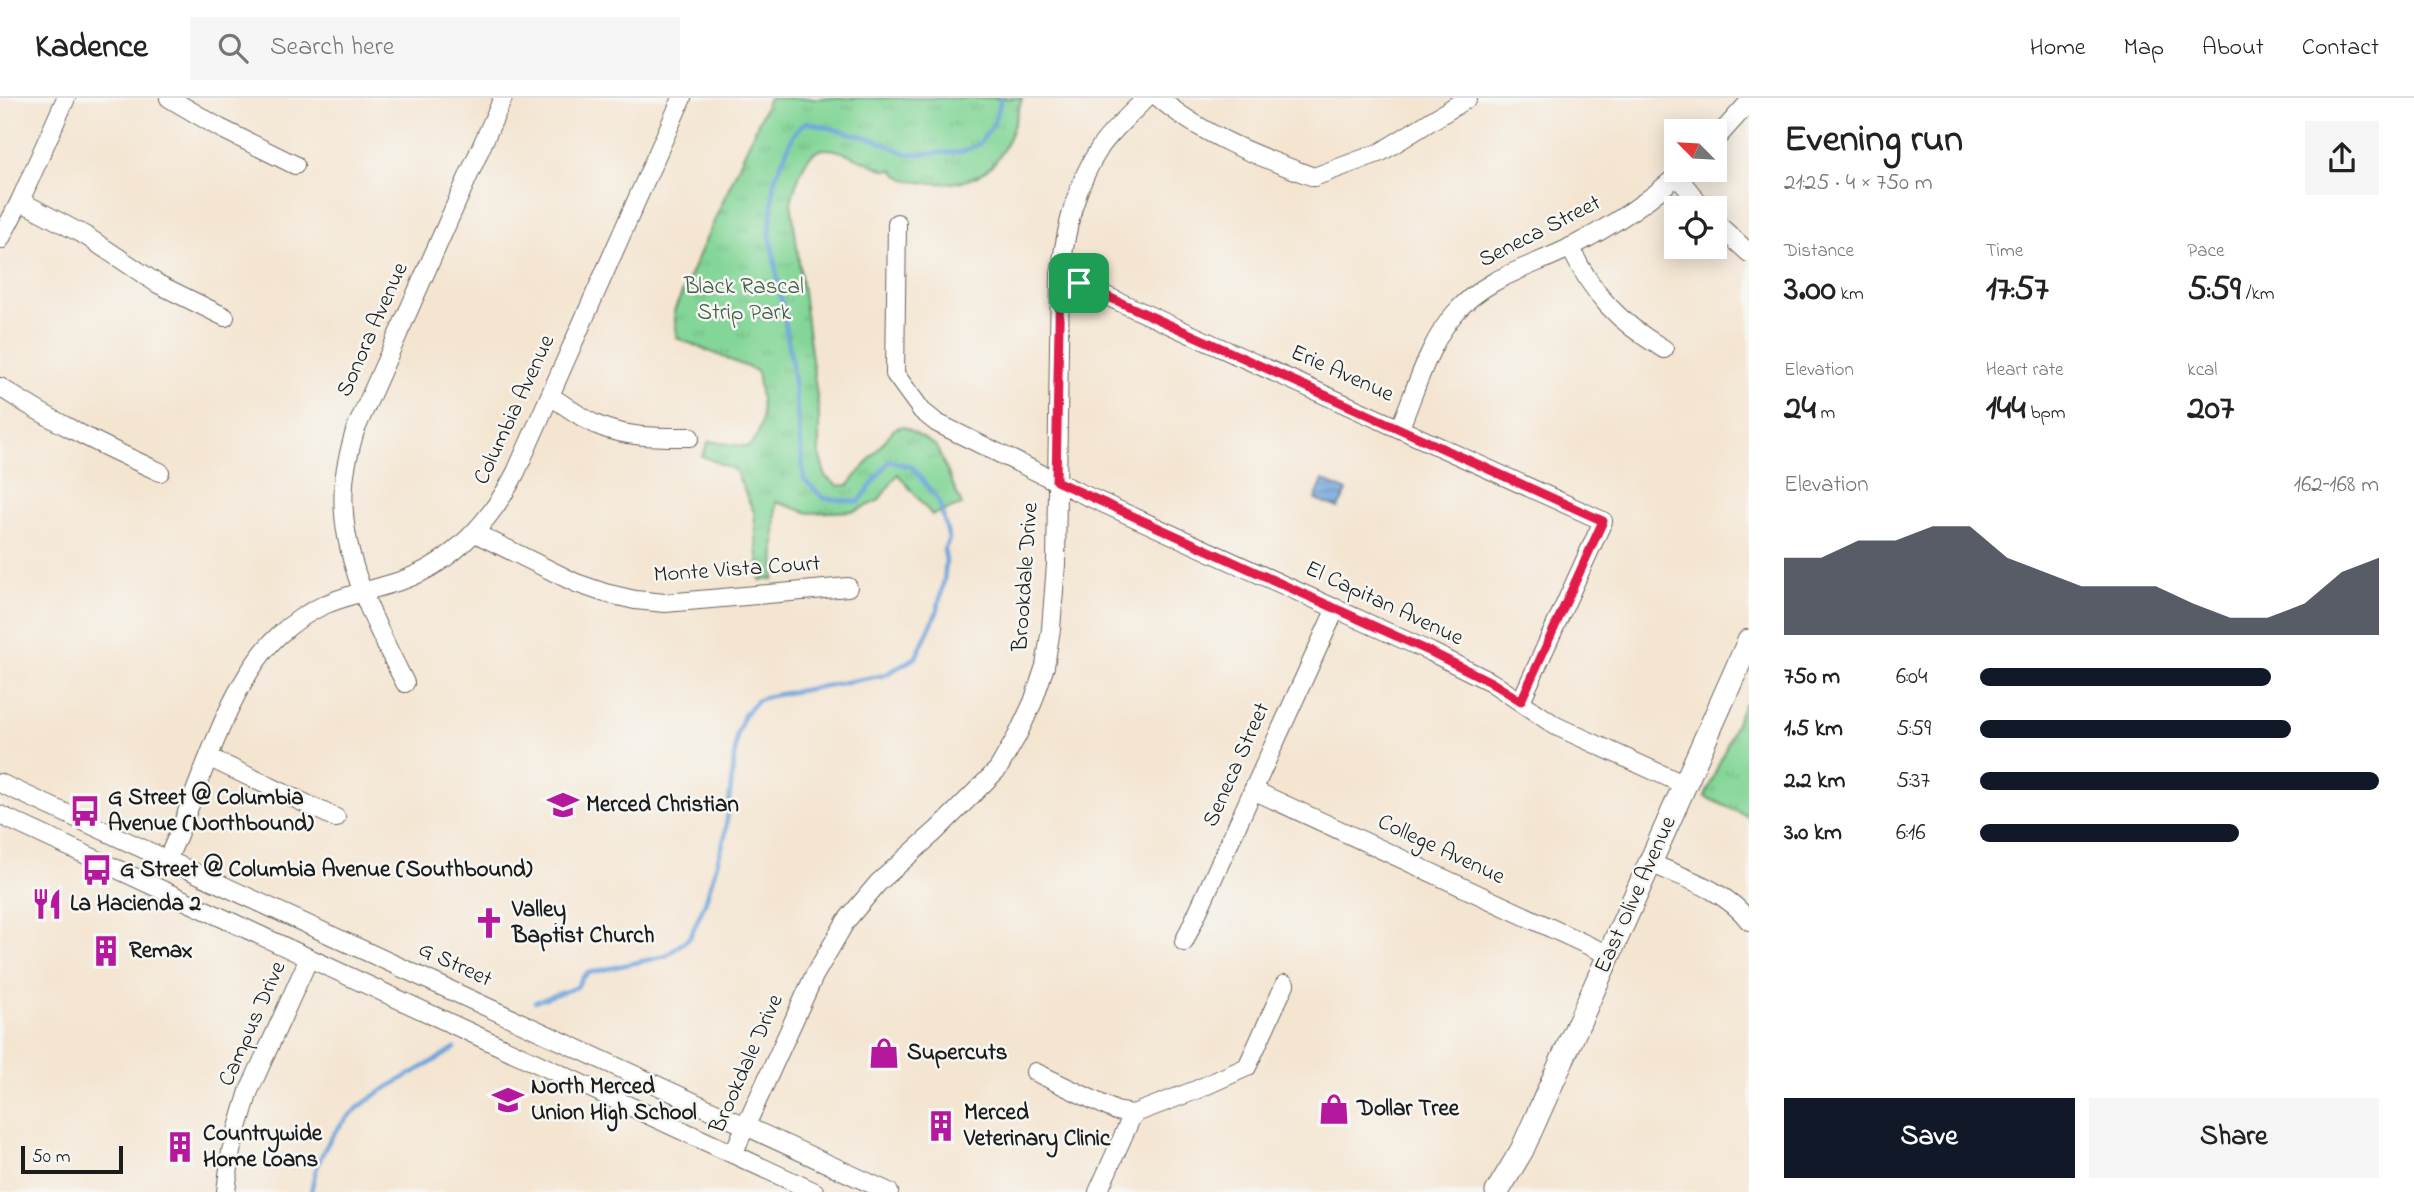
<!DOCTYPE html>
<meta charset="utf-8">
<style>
:root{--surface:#fff;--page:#f6f6f6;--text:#222;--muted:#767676;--line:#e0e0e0;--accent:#111827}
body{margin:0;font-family:"Indie Flower",sans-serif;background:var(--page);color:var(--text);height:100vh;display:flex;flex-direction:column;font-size:26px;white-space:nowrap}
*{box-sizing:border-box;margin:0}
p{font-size:23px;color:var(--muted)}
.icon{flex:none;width:38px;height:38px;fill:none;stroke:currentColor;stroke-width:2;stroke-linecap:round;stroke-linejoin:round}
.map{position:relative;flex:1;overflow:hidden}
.details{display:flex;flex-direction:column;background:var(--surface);width:665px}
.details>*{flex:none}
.needle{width:46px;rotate:294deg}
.fabs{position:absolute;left:1664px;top:21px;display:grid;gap:14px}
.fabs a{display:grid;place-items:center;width:63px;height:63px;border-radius:0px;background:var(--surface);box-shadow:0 4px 18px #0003;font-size:35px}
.scale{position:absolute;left:21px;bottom:18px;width:102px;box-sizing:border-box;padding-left:7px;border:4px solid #1c1c1c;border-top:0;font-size:19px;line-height:24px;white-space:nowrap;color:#1c1c1c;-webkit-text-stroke:5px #f6f6f2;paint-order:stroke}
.pin{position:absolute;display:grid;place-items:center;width:60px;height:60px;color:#fff;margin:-30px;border-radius:14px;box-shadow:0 4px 10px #0006}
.round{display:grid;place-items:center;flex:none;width:74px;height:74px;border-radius:0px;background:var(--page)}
.headline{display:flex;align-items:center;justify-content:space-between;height:119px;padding:0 35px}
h1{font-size:38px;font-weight:700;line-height:52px}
.stats{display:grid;grid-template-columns:repeat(3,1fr);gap:10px;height:119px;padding:7px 35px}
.stats div{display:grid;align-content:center}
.stats b{font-size:35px;font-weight:700}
.stats small{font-size:19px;font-weight:400}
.stats p{font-size:19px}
.chart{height:196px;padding:14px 35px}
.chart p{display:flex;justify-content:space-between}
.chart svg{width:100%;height:126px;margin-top:7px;fill:var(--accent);opacity:.7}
.button{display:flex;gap:14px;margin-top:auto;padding:14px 35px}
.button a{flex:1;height:80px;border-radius:0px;background:var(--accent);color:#fff;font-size:28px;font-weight:700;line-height:80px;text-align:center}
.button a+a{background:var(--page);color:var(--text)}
ul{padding:0 35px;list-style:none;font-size:23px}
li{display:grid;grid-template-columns:112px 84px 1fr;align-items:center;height:52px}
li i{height:18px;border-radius:9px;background:var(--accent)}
header{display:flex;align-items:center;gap:42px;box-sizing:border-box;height:98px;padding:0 35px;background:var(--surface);border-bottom:2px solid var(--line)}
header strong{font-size:33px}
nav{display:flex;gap:38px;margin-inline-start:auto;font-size:24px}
.search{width:490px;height:63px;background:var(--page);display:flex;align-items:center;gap:18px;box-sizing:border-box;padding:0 24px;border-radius:0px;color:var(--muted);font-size:26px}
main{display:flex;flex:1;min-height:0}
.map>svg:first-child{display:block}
.grass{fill:url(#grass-tufts);stroke:#50795a;stroke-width:2}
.water{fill:url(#water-rules);stroke:#44607b;stroke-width:2}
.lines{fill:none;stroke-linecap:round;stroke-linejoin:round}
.stream{stroke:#6ca3da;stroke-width:4.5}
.minor-casing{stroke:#68625b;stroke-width:20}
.major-casing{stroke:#68625b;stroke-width:25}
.minor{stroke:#fff;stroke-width:18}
.major{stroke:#fff;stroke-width:23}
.route-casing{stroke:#fff;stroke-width:14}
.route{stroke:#e11d48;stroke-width:9}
.labels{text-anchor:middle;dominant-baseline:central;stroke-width:5;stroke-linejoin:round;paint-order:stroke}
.street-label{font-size:23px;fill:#1c1c1c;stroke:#f6f6f2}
.park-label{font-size:23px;fill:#405d47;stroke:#f6f6f2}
.poi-label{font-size:23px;font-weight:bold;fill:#1c1c1c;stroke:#f6f6f2;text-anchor:start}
</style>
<header>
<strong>Kadence</strong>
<div class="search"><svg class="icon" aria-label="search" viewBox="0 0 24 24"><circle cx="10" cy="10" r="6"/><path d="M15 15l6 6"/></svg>Search here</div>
<nav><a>Home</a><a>Map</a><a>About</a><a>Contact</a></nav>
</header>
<main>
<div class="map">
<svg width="1749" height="1094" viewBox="0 0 1749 1094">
<defs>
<pattern id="grass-tufts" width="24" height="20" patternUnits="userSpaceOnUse" patternTransform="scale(1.75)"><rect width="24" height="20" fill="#83d697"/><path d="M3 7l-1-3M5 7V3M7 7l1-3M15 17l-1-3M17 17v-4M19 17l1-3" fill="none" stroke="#71b782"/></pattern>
<pattern id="water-rules" width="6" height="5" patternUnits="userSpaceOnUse" patternTransform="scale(1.75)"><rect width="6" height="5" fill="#6ca3da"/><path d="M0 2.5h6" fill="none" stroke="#5884b0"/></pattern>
</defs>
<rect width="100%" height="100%" fill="#f6f6f2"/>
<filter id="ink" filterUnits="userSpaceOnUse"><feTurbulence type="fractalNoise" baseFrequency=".0143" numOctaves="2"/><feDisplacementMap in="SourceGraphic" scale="14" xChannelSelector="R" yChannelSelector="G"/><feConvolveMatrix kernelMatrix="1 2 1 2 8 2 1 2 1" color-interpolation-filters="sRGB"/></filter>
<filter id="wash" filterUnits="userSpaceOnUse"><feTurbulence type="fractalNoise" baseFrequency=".00686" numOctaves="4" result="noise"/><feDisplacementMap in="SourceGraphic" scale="28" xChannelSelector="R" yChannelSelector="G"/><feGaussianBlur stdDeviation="1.57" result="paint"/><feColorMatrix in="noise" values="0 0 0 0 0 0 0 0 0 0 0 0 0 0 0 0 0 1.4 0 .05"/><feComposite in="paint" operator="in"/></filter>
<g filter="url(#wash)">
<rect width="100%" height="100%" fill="#f4e5d1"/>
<g class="grass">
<path d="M769 0H1022C1007 51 996 89 934 85 919 84 902 84 893 72H885C827 48 810 30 791 104L819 314V356L826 379 838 388 849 387 894 331 903 328 936 348 962 407 932 417 898 376 878 403 855 413 809 415 776 404 774 481 760 482 754 414 735 372 702 358 709 343 748 349C770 329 760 300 757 273L677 240 674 213Z"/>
<path d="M1744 606 1749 608V719L1705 699Z"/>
</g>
<path class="water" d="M1323 382 1347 393 1338 410 1315 401Z"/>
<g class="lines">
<g class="stream">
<path d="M535 904 577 889 582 880 588 875 666 858 690 839 705 805 725 738 737 637 744 617 756 603 770 598 885 577 916 559 937 514 944 482 946 463 944 452 949 441 939 403 912 369 889 363 859 404 823 400 804 381 792 266 770 136 774 83 794 35 806 24 873 41 908 56 962 54 979 46 993 27 1000 5V0"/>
<path d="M311 1094C325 1007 391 992 455 950"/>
</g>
</g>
</g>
<g filter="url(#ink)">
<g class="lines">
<defs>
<g id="minor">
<path d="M169 0 220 30 295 67"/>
<path d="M1159 0C1203 38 1260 59 1314 79L1381 54 1468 0"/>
<path d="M1715 42 1749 4"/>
<path d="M1677 78 1703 110"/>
<path d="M20 103 86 138 158 186 225 219"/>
<path d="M1715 124 1749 155"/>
<path d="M897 125 895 276 922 313 937 325 1076 393 1431 554 1491 584 1556 628 1685 687"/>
<path d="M0 142 20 103 66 0"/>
<path d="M1570 149C1593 197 1618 224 1664 251"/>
<path d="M1060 177 1603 423 1521 603"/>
<path d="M0 289C51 323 105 349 160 374"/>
<path d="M550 298C565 307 581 320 597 327 626 340 659 339 690 339"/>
<path d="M1400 329C1416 292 1428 246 1455 215 1486 179 1529 170 1569 150 1610 129 1650 103 1683 72"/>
<path d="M475 435 576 485 605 495 635 502 665 505 848 489"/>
<path d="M405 585C375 526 338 455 344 386 345 368 350 350 355 333L503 0"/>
<path d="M210 660 336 720"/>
<path d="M0 685 889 1094"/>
<path d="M1253 692 1609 857"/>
<path d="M0 717 815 1094"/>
<path d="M167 762C199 695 225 588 278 538 320 499 352 499 403 482 454 464 492 421 516 374L682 0"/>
<path d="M1650 765C1684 780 1726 792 1749 823"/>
<path d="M1184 844 1336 510"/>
<path d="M1035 974 1116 1013 1133 1016 1196 992 1247 969 1285 886"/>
<path d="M733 1056 814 878 846 823 878 785 937 732 998 671 1017 638 1033 604 1045 568 1051 531 1056 466 1060 177C1066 131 1075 87 1101 48 1114 30 1132 15 1146 0"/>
<path d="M226 1094 231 1053 249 993 309 860"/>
<path d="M1098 1094 1133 1016"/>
</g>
<path id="major" d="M1497 1094 1522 1052 1749 543"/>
</defs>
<use href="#minor" class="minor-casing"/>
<use href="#major" class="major-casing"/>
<use href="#minor" class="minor"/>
<use href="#major" class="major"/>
</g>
</g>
<g class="lines" filter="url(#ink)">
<defs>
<path id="route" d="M1060 177 1603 423 1521 603 1491 584 1431 554 1056 383Z"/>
</defs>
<use href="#route" class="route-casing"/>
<use href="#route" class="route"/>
</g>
<defs>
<symbol id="school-bare" viewBox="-9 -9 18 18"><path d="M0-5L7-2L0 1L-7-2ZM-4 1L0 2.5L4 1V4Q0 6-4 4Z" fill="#b5179e" stroke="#f6f6f2" stroke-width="2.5" paint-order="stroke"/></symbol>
<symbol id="bus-bare" viewBox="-9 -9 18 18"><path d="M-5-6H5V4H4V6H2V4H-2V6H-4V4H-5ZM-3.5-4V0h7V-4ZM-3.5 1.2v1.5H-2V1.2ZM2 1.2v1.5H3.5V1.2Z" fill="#b5179e" stroke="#f6f6f2" stroke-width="2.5" paint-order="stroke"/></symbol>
<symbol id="restaurant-bare" viewBox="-9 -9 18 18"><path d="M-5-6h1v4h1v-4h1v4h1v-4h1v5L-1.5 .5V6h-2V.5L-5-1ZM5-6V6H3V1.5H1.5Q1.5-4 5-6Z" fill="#b5179e" stroke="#f6f6f2" stroke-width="2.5" paint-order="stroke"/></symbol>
<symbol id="church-bare" viewBox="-9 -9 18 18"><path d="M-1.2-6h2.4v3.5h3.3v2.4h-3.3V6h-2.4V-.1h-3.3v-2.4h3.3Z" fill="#b5179e" stroke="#f6f6f2" stroke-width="2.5" paint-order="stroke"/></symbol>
<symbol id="building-bare" viewBox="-9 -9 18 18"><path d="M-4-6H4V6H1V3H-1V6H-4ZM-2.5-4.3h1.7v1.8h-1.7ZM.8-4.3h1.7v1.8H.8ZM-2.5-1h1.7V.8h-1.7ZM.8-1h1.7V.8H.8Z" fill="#b5179e" stroke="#f6f6f2" stroke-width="2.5" paint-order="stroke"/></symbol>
<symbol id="shop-bare" viewBox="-9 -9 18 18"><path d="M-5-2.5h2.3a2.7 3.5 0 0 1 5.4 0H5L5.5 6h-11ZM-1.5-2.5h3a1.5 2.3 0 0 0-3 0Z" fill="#b5179e" stroke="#f6f6f2" stroke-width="2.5" paint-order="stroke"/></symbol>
</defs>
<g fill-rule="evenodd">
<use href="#school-bare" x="541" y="685" width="44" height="44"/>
<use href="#bus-bare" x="63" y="691" width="44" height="44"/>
<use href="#bus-bare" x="75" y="750" width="44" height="44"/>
<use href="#restaurant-bare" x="25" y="784" width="44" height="44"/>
<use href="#church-bare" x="467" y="803" width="44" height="44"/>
<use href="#building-bare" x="84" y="831" width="44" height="44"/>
<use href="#shop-bare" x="862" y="933" width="44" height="44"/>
<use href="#school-bare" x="486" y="980" width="44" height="44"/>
<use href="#shop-bare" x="1312" y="989" width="44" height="44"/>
<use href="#building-bare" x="919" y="1006" width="44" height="44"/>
<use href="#building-bare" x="158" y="1027" width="44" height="44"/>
</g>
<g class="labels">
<g class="street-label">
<text transform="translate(1540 134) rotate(-27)">Seneca Street</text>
<text transform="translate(373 232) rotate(-66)">Sonora Avenue</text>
<text transform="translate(1342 276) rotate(24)">Erie Avenue</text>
<text transform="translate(515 312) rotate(-65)">Columbia Avenue</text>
<text transform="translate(737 472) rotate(-4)">Monte Vista Court</text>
<text transform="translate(1026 479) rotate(-86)">Brookdale Drive</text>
<text transform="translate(1384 506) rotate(25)">El Capitan Avenue</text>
<text transform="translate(1237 667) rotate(-66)">Seneca Street</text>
<text transform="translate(1441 752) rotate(25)">College Avenue</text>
<text transform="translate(1636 797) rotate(-66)">East Olive Avenue</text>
<text transform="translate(455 867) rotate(25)">G Street</text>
<text transform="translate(253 926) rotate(-66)">Campus Drive</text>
<text transform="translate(747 966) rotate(-66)">Brookdale Drive</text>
</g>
<g class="park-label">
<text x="744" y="189">Black Rascal<tspan x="744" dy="26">Strip Park</tspan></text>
</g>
<g class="poi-label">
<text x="108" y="700">G Street @ Columbia<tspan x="108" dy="26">Avenue (Northbound)</tspan></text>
<text x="586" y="707">Merced Christian</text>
<text x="120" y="772">G Street @ Columbia Avenue (Southbound)</text>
<text x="70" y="806">La Hacienda 2</text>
<text x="512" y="812">Valley<tspan x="512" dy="26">Baptist Church</tspan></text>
<text x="129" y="853">Remax</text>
<text x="907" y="955">Supercuts</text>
<text x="531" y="989">North Merced<tspan x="531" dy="26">Union High School</tspan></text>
<text x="1357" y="1011">Dollar Tree</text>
<text x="964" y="1015">Merced<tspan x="964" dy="26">Veterinary Clinic</tspan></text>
<text x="203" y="1036">Countrywide<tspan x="203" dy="26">Home Loans</tspan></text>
</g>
</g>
</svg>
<div class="fabs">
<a><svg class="needle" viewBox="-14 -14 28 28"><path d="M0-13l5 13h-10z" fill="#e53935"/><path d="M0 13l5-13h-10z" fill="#767676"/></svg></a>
<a><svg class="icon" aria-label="locate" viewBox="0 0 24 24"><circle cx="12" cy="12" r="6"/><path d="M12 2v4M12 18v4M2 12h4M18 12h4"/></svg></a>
</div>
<div class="scale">50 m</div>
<div class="pin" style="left:1079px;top:185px;background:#1e9e55"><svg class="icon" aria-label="arrive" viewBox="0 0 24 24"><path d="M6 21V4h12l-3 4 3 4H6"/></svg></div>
</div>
<section class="details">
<div class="headline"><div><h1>Evening run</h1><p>21:25 · 4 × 750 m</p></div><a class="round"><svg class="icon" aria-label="share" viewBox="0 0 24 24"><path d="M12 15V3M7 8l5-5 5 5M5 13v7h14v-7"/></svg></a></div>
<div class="stats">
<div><p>Distance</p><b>3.00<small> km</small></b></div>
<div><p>Time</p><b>17:57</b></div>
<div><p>Pace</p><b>5:59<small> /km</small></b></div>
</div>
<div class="stats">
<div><p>Elevation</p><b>24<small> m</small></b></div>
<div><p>Heart rate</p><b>144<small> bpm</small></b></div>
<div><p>kcal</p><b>207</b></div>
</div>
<div class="chart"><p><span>Elevation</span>162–168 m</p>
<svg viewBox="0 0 160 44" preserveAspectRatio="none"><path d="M0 44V17L10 17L20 11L30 11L40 6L50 6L60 17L70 22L80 27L90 27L100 27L110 33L120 38L130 38L140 33L150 22L160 17V44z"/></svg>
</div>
<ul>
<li><b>750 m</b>6:04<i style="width:73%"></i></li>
<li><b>1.5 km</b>5:59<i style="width:78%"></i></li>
<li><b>2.2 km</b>5:37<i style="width:100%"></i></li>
<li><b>3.0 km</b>6:16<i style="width:65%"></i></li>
</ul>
<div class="button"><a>Save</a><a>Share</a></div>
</section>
</main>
